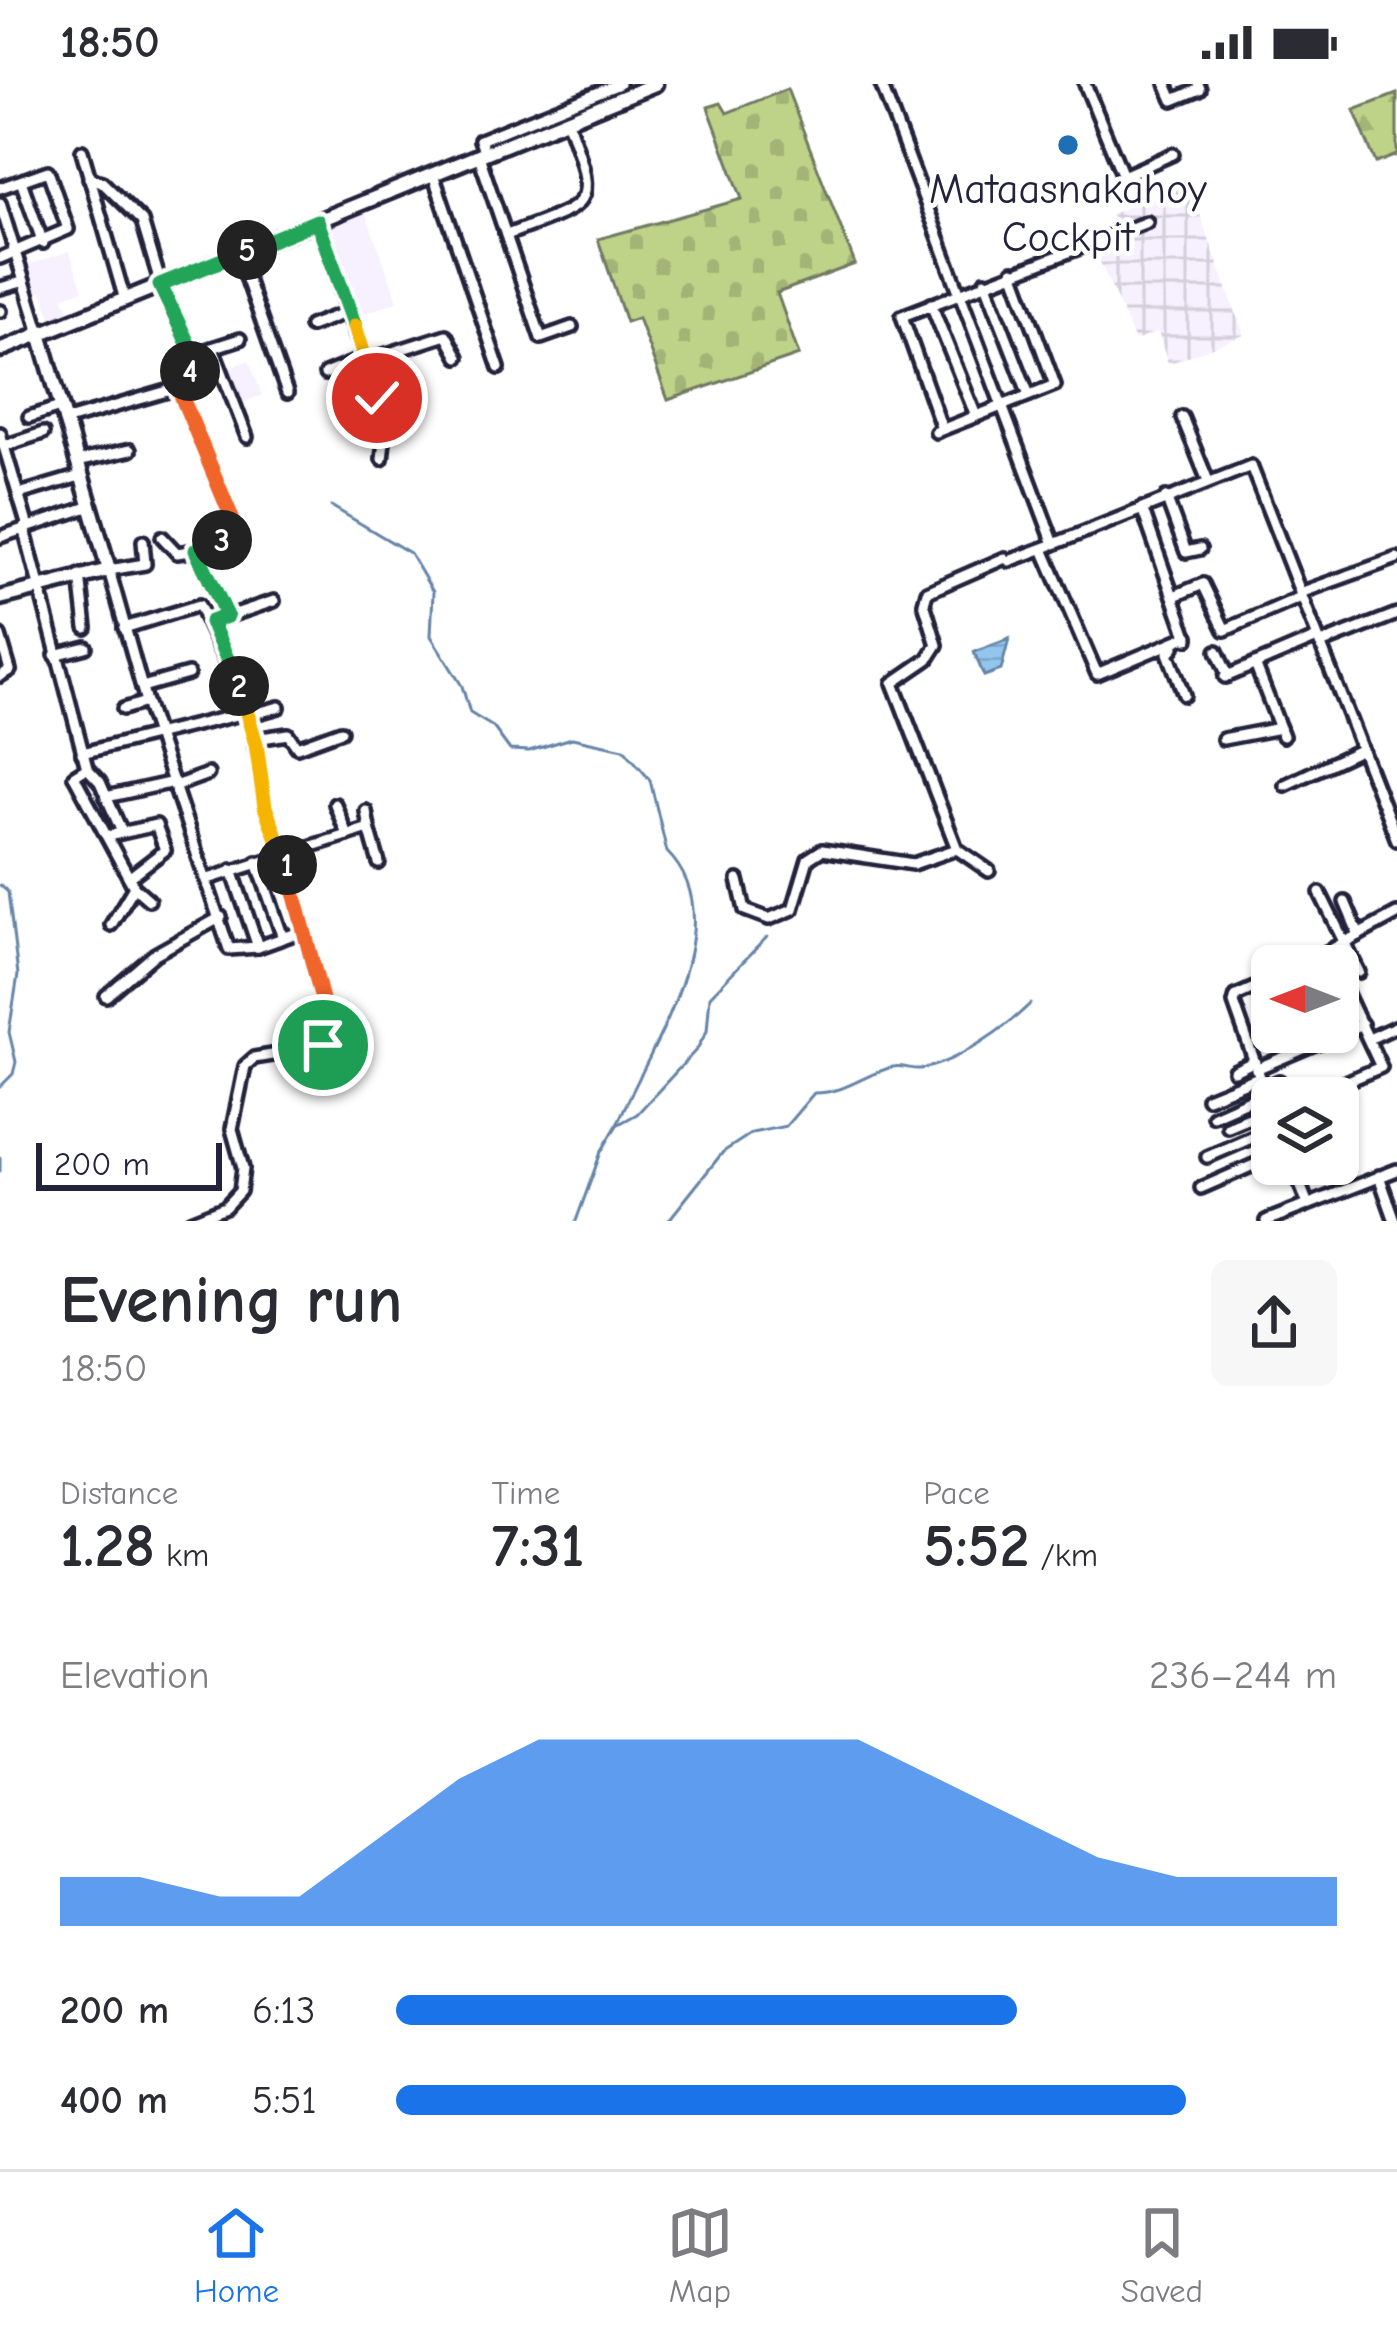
<!DOCTYPE html>
<meta charset="utf-8">
<style>
:root{--surface:#fff;--page:#f7f7f7;--text:#2b2b33;--muted:#7c7c81;--line:#e1e1e2;--accent:#1a73e8}
body{margin:0;font-family:"Comic Neue",sans-serif;background:var(--page);color:var(--text);height:100vh;display:flex;flex-direction:column;font-size:45px;white-space:nowrap}
*{box-sizing:border-box;margin:0}
p{font-size:39px;color:var(--muted)}
.icon{flex:none;width:66px;height:66px;fill:none;stroke:currentColor;stroke-width:2;stroke-linecap:round;stroke-linejoin:round}
.map{position:relative;height:1137px;overflow:hidden}
.details{display:flex;flex-direction:column;background:var(--surface);flex:1}
.details>*{flex:none}
.needle{width:78px;rotate:270deg}
.tools{position:absolute;left:1251px;top:861px;display:grid;gap:24px}
.tools a{display:grid;place-items:center;width:108px;height:108px;border-radius:18px;background:var(--surface);box-shadow:0 3px 9px #0004;font-size:60px}
.scale{position:absolute;left:36px;bottom:30px;width:186px;box-sizing:border-box;padding-left:12px;border:6px solid #22223b;border-top:0;font-size:33px;line-height:42px;white-space:nowrap;color:#22223b;-webkit-text-stroke:9px #fff;paint-order:stroke}
.pin{position:absolute;display:grid;place-items:center;width:102px;height:102px;color:#fff;margin:-51px;border:6px solid #fff;border-radius:50%;box-shadow:0 3px 12px #0007}
.km{position:absolute;width:60px;height:60px;margin:-30px;border-radius:50%;background:#222;color:#fff;font-size:33px;line-height:60px;text-align:center}
.round{display:grid;place-items:center;flex:none;width:126px;height:126px;border-radius:18px;background:var(--page)}
.headline{display:flex;align-items:center;justify-content:space-between;height:204px;padding:0 60px}
h1{font-size:66px;font-weight:600;line-height:90px}
.metrics{display:grid;grid-template-columns:repeat(3,1fr);gap:18px;height:204px;padding:12px 60px}
.metrics div{display:grid;align-content:center}
.metrics b{font-size:60px;font-weight:600}
.metrics small{font-size:33px;font-weight:400}
.metrics p{font-size:33px}
.chart{height:336px;padding:24px 60px}
.chart p{display:flex;justify-content:space-between}
.chart svg{width:100%;height:216px;margin-top:12px;fill:var(--accent);opacity:.7}
ul{padding:0 60px;list-style:none;font-size:39px}
li{display:grid;grid-template-columns:192px 144px 1fr;align-items:center;height:90px}
li i{height:30px;border-radius:15px;background:var(--accent)}
.status{display:flex;justify-content:space-between;align-items:center;height:84px;padding:0 60px;background:var(--surface);direction:ltr}
.status svg{height:33px;fill:currentColor}
.tabs{display:flex;justify-content:space-around;align-items:center;height:168px;border-top:3px solid var(--line);background:var(--surface);font-size:33px;color:var(--muted)}
.tabs a{display:grid;justify-items:center;gap:6px}
.tabs .on{color:var(--accent)}
.map>svg:first-child{display:block}
.built{fill:#f7f0fe}
.industrial{fill:url(#industrial-grid)}
.forest{fill:url(#forest-firs);stroke:#707a62;stroke-width:3}
.cemetery{fill:url(#cemetery-stones);stroke:#707a62;stroke-width:3}
.water{fill:url(#water-rules);stroke:#6584a7;stroke-width:3}
.lines{fill:none;stroke-linecap:round;stroke-linejoin:round}
.stream{stroke:#6584a7;stroke-width:3}
.minor-casing{stroke:#22223b;stroke-width:18}
.major-casing{stroke:#22223b;stroke-width:21}
.minor{stroke:#fff;stroke-width:9}
.major{stroke:#fff;stroke-width:12}
.split-1-casing{stroke:#fff;stroke-width:24}
.split-2-casing{stroke:#fff;stroke-width:24}
.split-3-casing{stroke:#fff;stroke-width:24}
.split-4-casing{stroke:#fff;stroke-width:24}
.split-5-casing{stroke:#fff;stroke-width:24}
.split-6-casing{stroke:#fff;stroke-width:24}
.split-7-casing{stroke:#fff;stroke-width:24}
.split-1{stroke:#f0652b;stroke-width:15}
.split-2{stroke:#f5b400;stroke-width:15}
.split-3{stroke:#22a559;stroke-width:15}
.split-4{stroke:#f0652b;stroke-width:15}
.split-5{stroke:#22a559;stroke-width:15}
.split-6{stroke:#22a559;stroke-width:15}
.split-7{stroke:#f5b400;stroke-width:15}
.poi-dot{fill:#1f6fb2;stroke:#fff;stroke-width:4.5}
.labels{text-anchor:middle;dominant-baseline:central;stroke-width:10;stroke-linejoin:round;paint-order:stroke}
.poi-label{font-size:42px;fill:#22223b;stroke:#fff}
</style>
<div class="status"><b>18:50</b><svg viewBox="0 0 49 12"><path d="M0 12V9h3v3zM5 12V6h3v6zM10 12V3h3v9zM15 12V0h3v12zM26 1h20v11H26zM47 4h2v5h-2z"/></svg></div>
<div class="map">
<svg width="1397" height="1137" viewBox="0 0 1397 1137">
<defs>
<pattern id="industrial-grid" width="8" height="8" patternUnits="userSpaceOnUse" patternTransform="scale(3)"><rect width="8" height="8" fill="#f7f0fe"/><path d="M0 4h8M4 0v8" fill="none" stroke="#d3cedb"/></pattern>
<pattern id="forest-firs" width="22" height="20" patternUnits="userSpaceOnUse" patternTransform="scale(3)"><rect width="22" height="20" fill="#bed288"/><path d="M5 1l3.5 6h-7zM16 11l3.5 6h-7z" fill="#a3b476"/></pattern>
<pattern id="cemetery-stones" width="16" height="16" patternUnits="userSpaceOnUse" patternTransform="scale(3)"><rect width="16" height="16" fill="#bed288"/><path d="M2 7V4a2 2 0 0 1 4 0v3zM10 15v-3a2 2 0 0 1 4 0v3z" fill="#a3b476"/></pattern>
<pattern id="water-rules" width="6" height="5" patternUnits="userSpaceOnUse" patternTransform="scale(3)"><rect width="6" height="5" fill="#92c6ef"/><path d="M0 2.5h6" fill="none" stroke="#7eaace"/></pattern>
</defs>
<rect width="100%" height="100%" fill="#fff"/>
<filter id="ink" filterUnits="userSpaceOnUse"><feTurbulence type="fractalNoise" baseFrequency=".00833" numOctaves="2"/><feDisplacementMap in="SourceGraphic" scale="24" xChannelSelector="R" yChannelSelector="G"/><feConvolveMatrix kernelMatrix="1 2 1 2 8 2 1 2 1" color-interpolation-filters="sRGB"/></filter>
<g filter="url(#ink)">
<g class="built">
<path d="M365 127 398 217 354 233 321 143Z"/>
<path d="M69 167 83 206 63 212 70 229 52 236 43 207 30 213 21 184Z"/>
<path d="M249 276 262 311 237 321 224 285Z"/>
</g>
<path class="industrial" d="M1188 98 1244 251 1168 280 1158 248 1135 257 1097 171 1120 163 1111 130Z"/>
<path class="forest" d="M1397 10V71L1376 79 1354 26Z"/>
<path class="cemetery" d="M787 5 855 180 777 209 799 271 668 316 638 234 626 238 598 155 742 115 708 23 721 19 727 29Z"/>
<path class="water" d="M1009 555 1001 586 984 592 974 568Z"/>
<g class="lines">
<g class="stream">
<path d="M331 422 410 469 433 508 431 552 462 602 470 629 493 643 510 666 529 667 572 654 624 665 650 696 667 768C739 840 645 971 617 1041"/>
<path d="M0 801 8 808 18 891 9 948 16 978 13 990 0 1003"/>
<path d="M0 1074V1087"/>
<path d="M576 1137 601 1068 617 1041 637 1030 697 965 707 947 710 912 767 853"/>
<path d="M668 1137 723 1068 752 1049 786 1042 814 1009C847 1009 864 990 893 983 903 981 911 986 920 985 955 980 1007 943 1030 920"/>
</g>
<defs>
<g id="minor">
<path d="M881 0 1054 460 1251 382 1397 756"/>
<path d="M1085 0 1123 92 1173 70"/>
<path d="M1166 0 1173 16 1200 5 1198 0"/>
<path d="M82 67 125 216"/>
<path d="M485 70 480 56 619 0"/>
<path d="M479 72 541 254 572 243"/>
<path d="M433 90 499 284"/>
<path d="M21 97 43 159"/>
<path d="M0 104 48 87 68 145 0 174"/>
<path d="M0 119 39 246"/>
<path d="M317 137 386 340 382 375"/>
<path d="M507 151C592 117 601 128 567 36"/>
<path d="M238 170 287 309"/>
<path d="M985 197 1029 311"/>
<path d="M0 204 22 198"/>
<path d="M931 220 976 332"/>
<path d="M0 227H1"/>
<path d="M310 242 350 227"/>
<path d="M213 264 247 353"/>
<path d="M193 270 240 255"/>
<path d="M365 277 446 251 458 273"/>
<path d="M325 290 364 274"/>
<path d="M178 304 232 434 230 450 196 466 227 532"/>
<path d="M350 322 377 314"/>
<path d="M29 333 60 323"/>
<path d="M1182 333 1208 397"/>
<path d="M64 337 178 304 192 284 193 270 161 201 142 137 102 98 89 94"/>
<path d="M942 345 902 232 1147 138"/>
<path d="M936 348 1055 301 1013 187"/>
<path d="M0 349 28 443"/>
<path d="M4 362 43 349"/>
<path d="M76 378 130 366"/>
<path d="M19 410 80 392"/>
<path d="M1166 413 1186 468 1200 465"/>
<path d="M1142 424 1188 555"/>
<path d="M24 444 87 684 100 698 121 746"/>
<path d="M0 453 88 423"/>
<path d="M162 453 177 469 196 466"/>
<path d="M143 457 145 480 109 486 146 618 229 865 258 863 305 846"/>
<path d="M1043 465 1097 590 1188 552"/>
<path d="M1009 477 1049 462"/>
<path d="M80 491 86 544"/>
<path d="M1300 509 1397 474"/>
<path d="M1174 512 1203 500 1225 546 1301 513"/>
<path d="M211 538 274 517"/>
<path d="M124 544 199 521 249 628 265 723 299 823 330 946 321 963 254 974 245 982 232 1045 243 1084 240 1107 225 1123 190 1137"/>
<path d="M0 552 10 586 0 592"/>
<path d="M1320 560 1397 530"/>
<path d="M1174 563 1168 569 1184 611"/>
<path d="M1217 567 1228 592"/>
<path d="M55 571 86 563"/>
<path d="M1255 580 1283 652"/>
<path d="M1225 593 1317 554"/>
<path d="M142 603 188 590"/>
<path d="M123 625 146 618"/>
<path d="M250 631 279 623"/>
<path d="M255 655 288 650 297 663 341 647"/>
<path d="M1223 655 1280 644"/>
<path d="M82 669 249 628"/>
<path d="M87 684 74 692 134 803 149 816"/>
<path d="M1285 701 1362 665"/>
<path d="M175 702 208 690"/>
<path d="M106 713 174 698"/>
<path d="M335 720 347 751"/>
<path d="M369 744 379 779"/>
<path d="M108 752 156 741 165 766 130 793"/>
<path d="M257 778 283 854"/>
<path d="M232 786 258 863"/>
<path d="M989 787 957 765 893 599 928 575 937 561 924 519 927 508 1005 474"/>
<path d="M208 795 369 744 366 727"/>
<path d="M738 796 745 826 769 835 793 825 808 775 822 766 913 780 957 765"/>
<path d="M1320 809 1359 888"/>
<path d="M1345 818 1359 851"/>
<path d="M111 841 134 803"/>
<path d="M1301 882 1397 830"/>
<path d="M1272 896 1236 912 1234 919 1272 1027"/>
<path d="M106 912 155 870 221 833"/>
<path d="M1369 955 1397 942"/>
<path d="M1256 985 1362 940"/>
<path d="M1234 987 1253 978"/>
<path d="M1263 1004 1279 997"/>
<path d="M1207 1014 1259 993"/>
<path d="M1308 1014 1381 983 1338 891"/>
<path d="M1213 1032 1265 1009"/>
<path d="M1228 1043 1271 1025"/>
<path d="M1207 1073 1272 1045"/>
<path d="M1292 1080 1307 1118"/>
<path d="M1379 1092 1395 1137"/>
<path d="M1201 1104 1272 1073"/>
<path d="M1266 1137 1397 1086"/>
</g>
<g id="major">
<path d="M0 266 655 0"/>
<path d="M0 514 109 486 39 246"/>
</g>
</defs>
<use href="#minor" class="minor-casing"/>
<use href="#major" class="major-casing"/>
<use href="#minor" class="minor"/>
<use href="#major" class="major"/>
</g>
</g>
<g class="lines" filter="url(#ink)">
<defs>
<path id="split-1" d="M287 781 330 946 323 961"/>
<path id="split-2" d="M239 602 256 660 265 723 287 781"/>
<path id="split-3" d="M222 456 196 466 227 532 211 538 239 602"/>
<path id="split-4" d="M190 287 178 304 232 434 231 448 222 456"/>
<path id="split-5" d="M190 287 193 270 160 201 247 166"/>
<path id="split-6" d="M247 166 317 137 355 242"/>
<path id="split-7" d="M355 242 377 314"/>
</defs>
<use href="#split-1" class="split-1-casing"/>
<use href="#split-2" class="split-2-casing"/>
<use href="#split-3" class="split-3-casing"/>
<use href="#split-4" class="split-4-casing"/>
<use href="#split-5" class="split-5-casing"/>
<use href="#split-6" class="split-6-casing"/>
<use href="#split-7" class="split-7-casing"/>
<use href="#split-1" class="split-1"/>
<use href="#split-2" class="split-2"/>
<use href="#split-3" class="split-3"/>
<use href="#split-4" class="split-4"/>
<use href="#split-5" class="split-5"/>
<use href="#split-6" class="split-6"/>
<use href="#split-7" class="split-7"/>
</g>
<circle class="poi-dot" cx="1068" cy="61" r="12"/>
<g class="labels">
<g class="poi-label">
<text x="1068" y="105">Mataasnakahoy<tspan x="1068" dy="48">Cockpit</tspan></text>
</g>
</g>
</svg>
<div class="tools">
<a><svg class="needle" viewBox="-14 -14 28 28"><path d="M0-13l5 13h-10z" fill="#e53935"/><path d="M0 13l5-13h-10z" fill="#7c7c81"/></svg></a>
<a><svg class="icon" aria-label="layers" viewBox="0 0 24 24"><path d="M12 4l9 5-9 5-9-5zM3 14l9 5 9-5"/></svg></a>
</div>
<div class="scale">200 m</div>
<div class="pin" style="left:323px;top:961px;background:#1e9e55"><svg class="icon" aria-label="arrive" viewBox="0 0 24 24"><path d="M6 21V4h12l-3 4 3 4H6"/></svg></div>
<div class="pin" style="left:377px;top:314px;background:#d93025"><svg class="icon" aria-label="check" viewBox="0 0 24 24"><path d="M5 12l5 5 9-10"/></svg></div>
<b class="km" style="left:287px;top:781px">1</b>
<b class="km" style="left:239px;top:602px">2</b>
<b class="km" style="left:222px;top:456px">3</b>
<b class="km" style="left:190px;top:287px">4</b>
<b class="km" style="left:247px;top:166px">5</b>
</div>
<section class="details">
<div class="headline"><div><h1>Evening run</h1><p>18:50</p></div><a class="round"><svg class="icon" aria-label="share" viewBox="0 0 24 24"><path d="M12 15V3M7 8l5-5 5 5M5 13v7h14v-7"/></svg></a></div>
<div class="metrics">
<div><p>Distance</p><b>1.28<small> km</small></b></div>
<div><p>Time</p><b>7:31</b></div>
<div><p>Pace</p><b>5:52<small> /km</small></b></div>
</div>
<div class="chart"><p><span>Elevation</span>236–244 m</p>
<svg viewBox="0 0 160 44" preserveAspectRatio="none"><path d="M0 44V34L10 34L20 38L30 38L40 26L50 14L60 6L70 6L80 6L90 6L100 6L110 14L120 22L130 30L140 34L150 34L160 34V44z"/></svg>
</div>
<ul>
<li><b>200 m</b>6:13<i style="width:66%"></i></li>
<li><b>400 m</b>5:51<i style="width:84%"></i></li>
</ul>
</section>
<nav class="tabs">
<a class="on"><svg class="icon" aria-label="home" viewBox="0 0 24 24"><path d="M3 11l9-7 9 7M6 9v11h12V9"/></svg>Home</a>
<a><svg class="icon" aria-label="map" viewBox="0 0 24 24"><path d="M3 6l6-2 6 2 6-2v14l-6 2-6-2-6 2zM9 4v14M15 6v14"/></svg>Map</a>
<a><svg class="icon" aria-label="saved" viewBox="0 0 24 24"><path d="M7 4h10v16l-5-4-5 4z"/></svg>Saved</a>
</nav>
